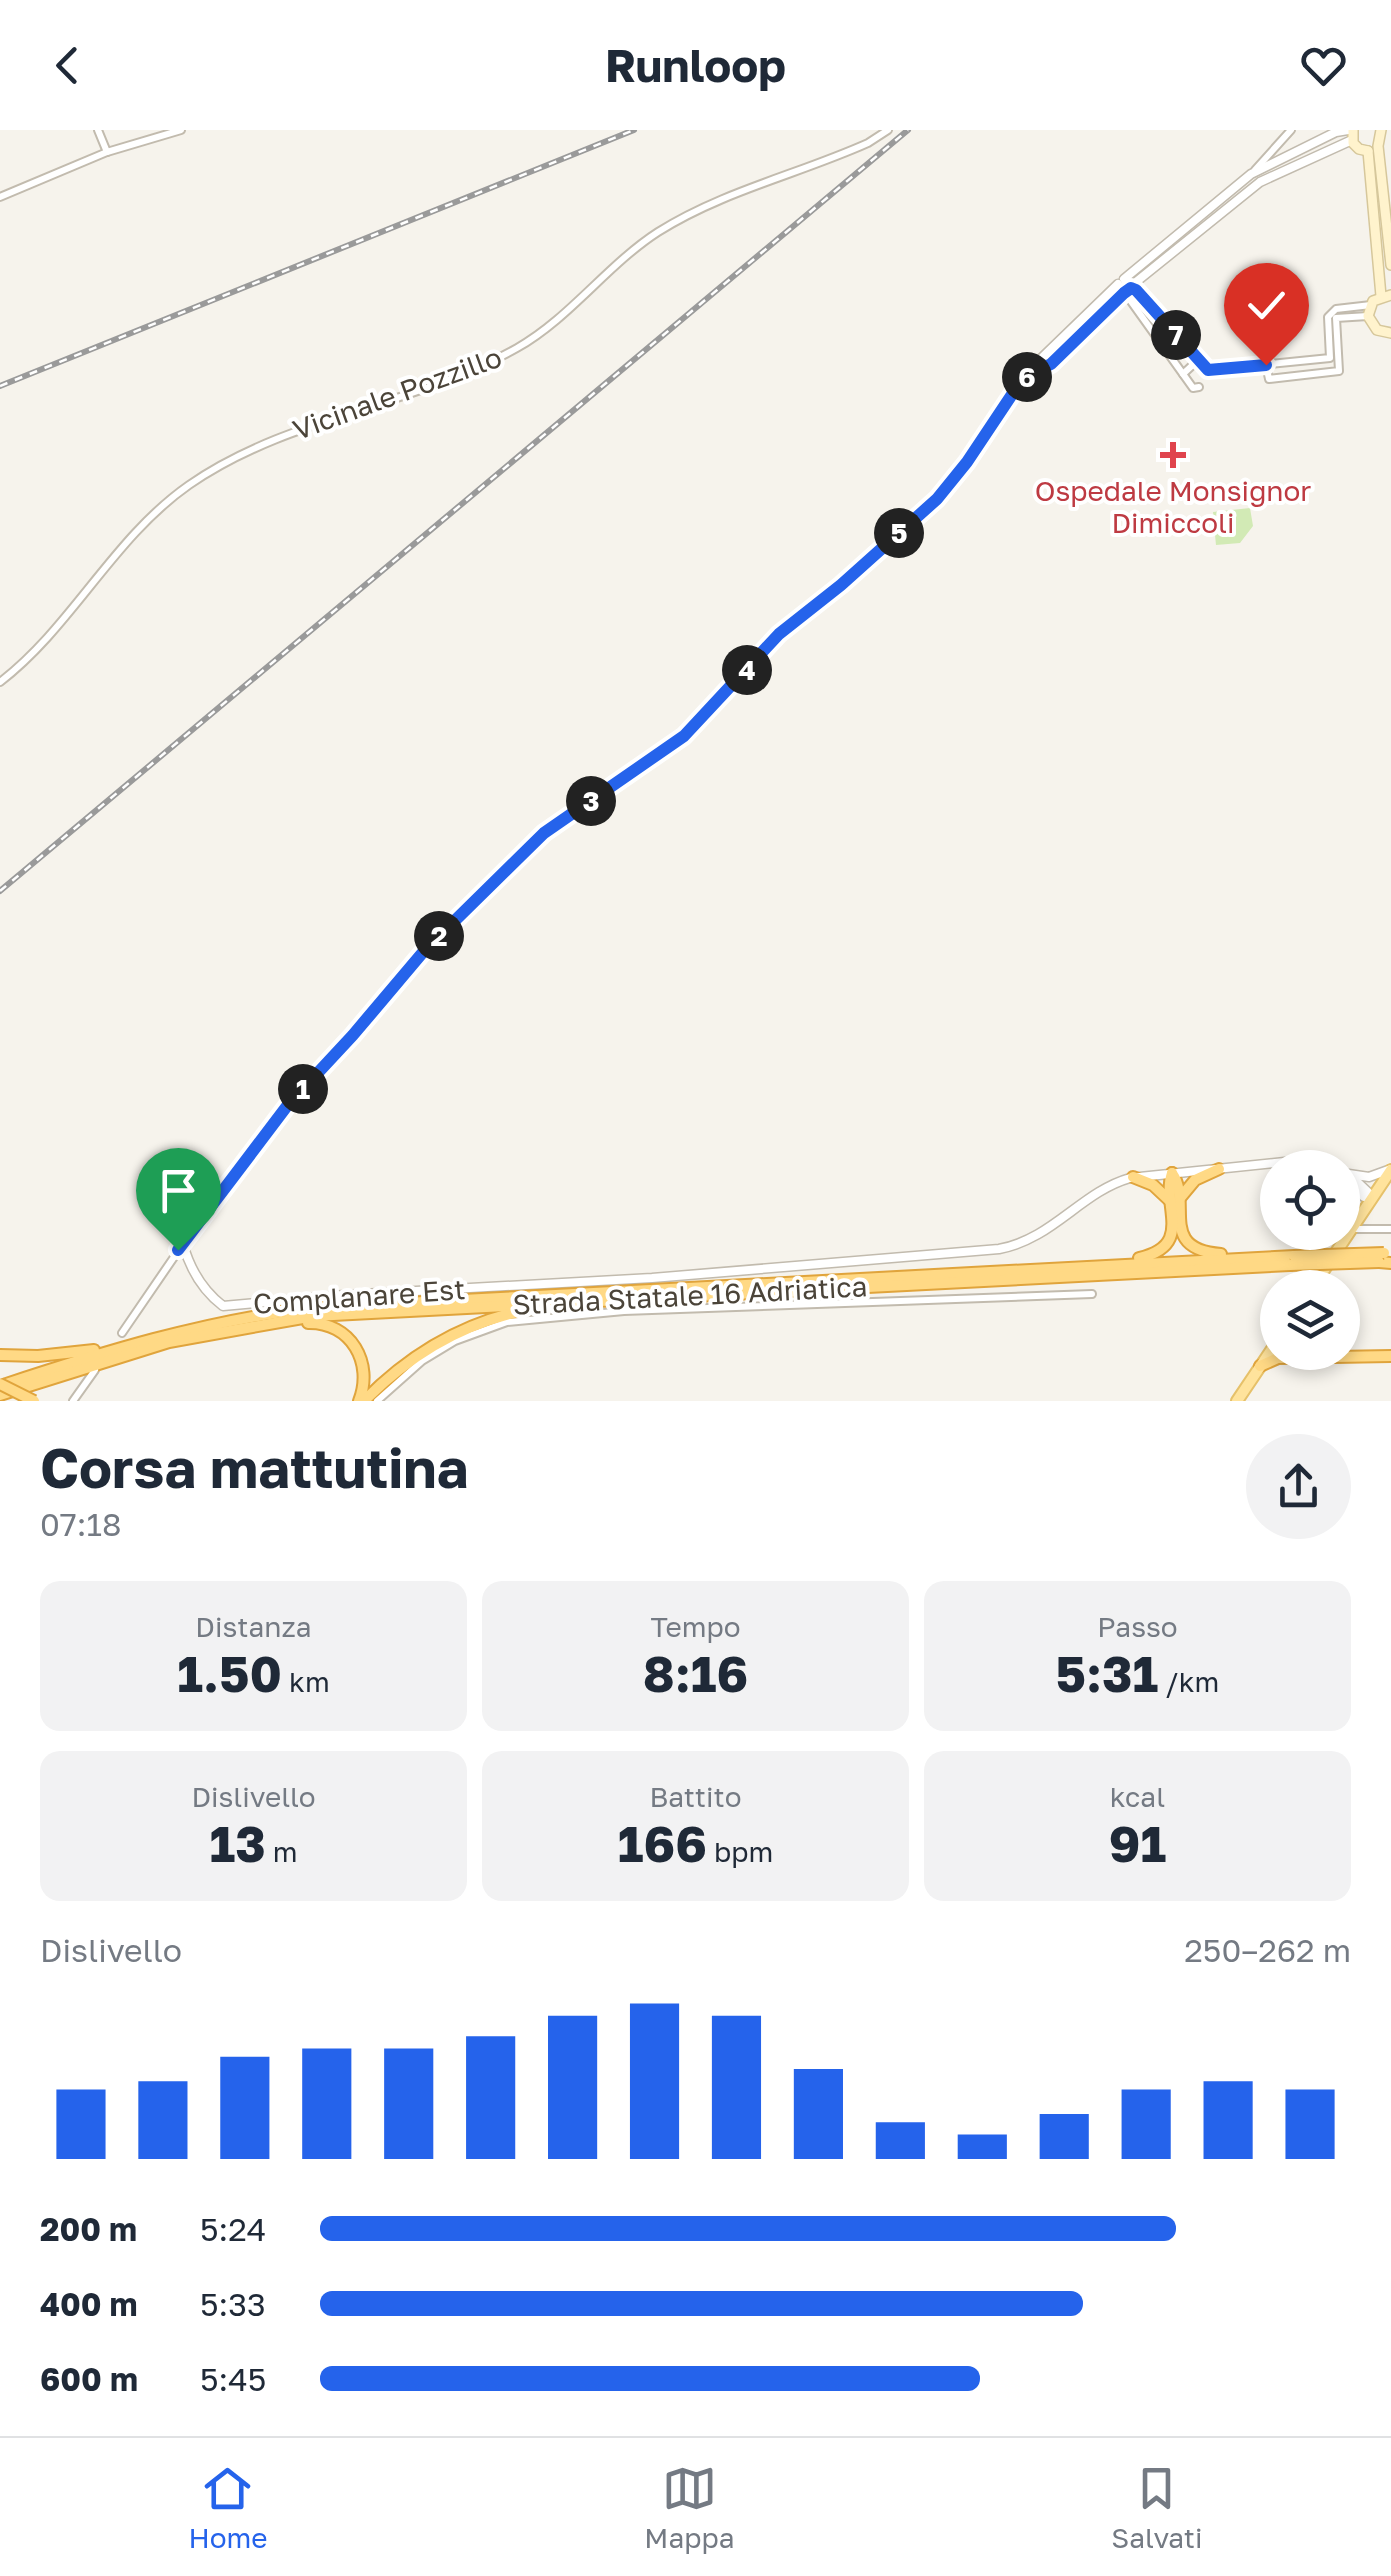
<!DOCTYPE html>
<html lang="it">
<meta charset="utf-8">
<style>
:root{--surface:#fff;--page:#f2f2f3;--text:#1f2937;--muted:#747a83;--line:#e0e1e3;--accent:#2563eb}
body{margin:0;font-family:"Golos Text",sans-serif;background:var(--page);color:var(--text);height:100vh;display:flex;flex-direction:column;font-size:38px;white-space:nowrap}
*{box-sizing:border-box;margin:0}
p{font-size:32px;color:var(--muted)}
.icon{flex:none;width:55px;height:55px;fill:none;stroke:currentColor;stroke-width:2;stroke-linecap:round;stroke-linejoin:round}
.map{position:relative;height:1271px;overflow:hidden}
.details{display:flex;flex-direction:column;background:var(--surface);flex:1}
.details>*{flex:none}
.fabs{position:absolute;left:1260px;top:1020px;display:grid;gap:20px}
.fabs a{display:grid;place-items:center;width:100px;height:100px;border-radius:50%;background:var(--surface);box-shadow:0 5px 15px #0003;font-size:50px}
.pin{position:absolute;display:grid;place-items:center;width:85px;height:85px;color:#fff;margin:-102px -42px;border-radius:50% 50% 50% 0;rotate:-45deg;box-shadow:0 0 10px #0007}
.pin .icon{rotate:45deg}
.km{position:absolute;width:50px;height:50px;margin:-25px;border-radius:50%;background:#222;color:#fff;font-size:28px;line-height:50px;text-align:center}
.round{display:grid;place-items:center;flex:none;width:105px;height:105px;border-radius:52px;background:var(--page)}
.headline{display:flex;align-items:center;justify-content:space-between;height:170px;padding:0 40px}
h1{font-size:55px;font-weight:700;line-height:75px}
.stats{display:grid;grid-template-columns:repeat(3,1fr);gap:15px;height:170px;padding:10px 40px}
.stats div{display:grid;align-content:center;border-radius:20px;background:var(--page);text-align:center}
.stats b{font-size:50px;font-weight:700}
.stats small{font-size:28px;font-weight:400}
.stats p{font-size:28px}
.chart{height:280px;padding:20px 40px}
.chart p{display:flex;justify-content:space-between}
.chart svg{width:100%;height:180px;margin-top:10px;stroke:var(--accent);stroke-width:6}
ul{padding:0 40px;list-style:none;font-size:32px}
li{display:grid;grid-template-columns:160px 120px 1fr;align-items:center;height:75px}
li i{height:25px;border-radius:12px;background:var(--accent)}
header{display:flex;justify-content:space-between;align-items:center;height:130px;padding:0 40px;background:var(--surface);font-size:45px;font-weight:700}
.tab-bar{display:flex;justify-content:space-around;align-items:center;height:140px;border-top:2px solid var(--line);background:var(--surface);font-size:28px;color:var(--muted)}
.tab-bar a{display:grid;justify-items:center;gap:5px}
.tab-bar .active{color:var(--accent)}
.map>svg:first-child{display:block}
.green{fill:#d2eab5}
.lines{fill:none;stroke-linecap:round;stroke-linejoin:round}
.minor-casing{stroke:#c2bbae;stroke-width:10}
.tertiary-casing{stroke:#c2bbae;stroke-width:11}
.secondary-casing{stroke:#d6c79b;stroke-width:12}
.primary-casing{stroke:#e6c16a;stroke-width:14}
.trunk-casing{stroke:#e0a43c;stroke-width:14}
.minor{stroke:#fff;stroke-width:6}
.tertiary{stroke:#fff;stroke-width:8}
.secondary{stroke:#fff3cd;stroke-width:9}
.primary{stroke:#ffe39c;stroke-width:10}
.trunk{stroke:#ffd985;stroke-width:10}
.rail-casing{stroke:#9a9a9a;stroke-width:6}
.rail{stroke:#fff;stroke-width:2.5;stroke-dasharray:8;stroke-linecap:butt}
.trunk-bridge-casing{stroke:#e0a43c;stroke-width:14;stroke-linecap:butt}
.trunk-bridge{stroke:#ffd985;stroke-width:10}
.route-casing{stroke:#fff;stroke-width:20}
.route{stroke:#2563eb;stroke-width:12}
.health-dot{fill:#e0444e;stroke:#fff;stroke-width:4}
.labels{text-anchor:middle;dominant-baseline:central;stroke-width:8;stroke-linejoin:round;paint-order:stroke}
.street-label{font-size:28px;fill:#4b4439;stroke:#fff}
.health-label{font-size:28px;fill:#be3a42;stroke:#fff}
</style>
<header><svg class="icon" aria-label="back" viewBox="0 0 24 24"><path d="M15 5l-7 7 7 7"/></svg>Runloop<svg class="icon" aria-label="heart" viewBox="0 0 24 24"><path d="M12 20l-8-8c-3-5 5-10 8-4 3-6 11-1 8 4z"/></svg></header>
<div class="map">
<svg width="1391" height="1271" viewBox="0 0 1391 1271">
<rect width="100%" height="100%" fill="#f6f3ec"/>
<path class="green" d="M1250 378 1253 396 1240 413 1216 415 1215 405 1221 397 1214 390 1213 382Z"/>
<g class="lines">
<defs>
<g id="minor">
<path d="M98 0 107 22"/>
<path d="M1255 40 1291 0"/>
<path d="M0 67 107 22 181 0"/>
<path d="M1131 158 1208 240 1330 228 1328 187 1336 179 1371 175"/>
<path d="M1125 163 1193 258 1199 257"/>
<path d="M1266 235 1269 249 1339 241 1336 188 1368 186"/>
<path d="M1183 244 1198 230"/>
<path d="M0 552C72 497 113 408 189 355 288 286 413 277 517 218 570 188 607 135 658 102 723 61 799 44 868 13L888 0"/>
<path d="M1353 1099H1391"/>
<path d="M122 1203 183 1114"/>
<path d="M73 1271 95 1240"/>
<path d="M377 1271 422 1231 455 1211 507 1192 624 1181 1092 1164"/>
</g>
<g id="tertiary">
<path d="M1124 149 1251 44 1336 2 1348 0"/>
<path d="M1118 154 1025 244 967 332 937 369 841 455 779 504 684 606 544 703 424 821 353 905 287 975 183 1114C190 1139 202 1160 223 1176L344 1165 652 1148 999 1119C1053 1109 1081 1062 1130 1048L1294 1031 1327 1038"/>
<path d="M1131 156 1260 52 1352 10"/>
<path d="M1023 248 1051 234 1124 163"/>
<path d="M1342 1043 1369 1047 1391 1039"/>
<path d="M1353 1048 1373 1067"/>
<path d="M1342 1051 1364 1067H1373"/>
<path d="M1347 1055 1352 1072 1348 1099"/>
</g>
<g id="secondary">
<path d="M1353 0V13L1359 19 1368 21"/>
<path d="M1381 0 1378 16 1391 135"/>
<path d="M1368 21 1381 166"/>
<path d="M1391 165 1373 171 1368 186 1377 200 1391 203"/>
</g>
<g id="primary">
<path d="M1312 1158 1391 1040"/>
<path d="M1237 1271 1278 1210"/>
</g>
<g id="trunk">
<path d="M1172 1043C1193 1073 1157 1119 1221 1124"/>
<path d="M1133 1047 1153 1055 1169 1070"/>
<path d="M1180 1068 1195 1050 1219 1039"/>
<path d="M1139 1128C1195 1115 1161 1077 1172 1043"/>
<path d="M1379 1132 1391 1133"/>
<path d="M308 1193C351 1192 374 1233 359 1271"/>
<path d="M0 1225 38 1226 94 1220"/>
<path d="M1260 1236 1278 1228 1391 1226"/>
<path d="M0 1256C103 1222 203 1191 311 1178L1294 1126"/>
<path d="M0 1265 169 1212 314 1186 1290 1135"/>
<path d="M364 1271C409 1225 462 1193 526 1180"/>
</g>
</defs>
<use href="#minor" class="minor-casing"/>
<use href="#tertiary" class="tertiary-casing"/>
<use href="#secondary" class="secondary-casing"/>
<use href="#primary" class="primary-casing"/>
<use href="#trunk" class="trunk-casing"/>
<use href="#minor" class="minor"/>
<use href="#tertiary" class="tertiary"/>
<use href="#secondary" class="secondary"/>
<use href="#primary" class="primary"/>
<use href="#trunk" class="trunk"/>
<defs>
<g id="rail">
<path d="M0 256 634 0"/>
<path d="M0 761 908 0"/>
</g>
</defs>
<use href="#rail" class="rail-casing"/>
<use href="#rail" class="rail"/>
<defs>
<g id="trunk-bridge">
<path d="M1294 1126 1384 1123"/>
<path d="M1290 1135 1379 1132"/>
<path d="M0 1254 34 1271"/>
</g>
</defs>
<use href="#trunk-bridge" class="trunk-bridge-casing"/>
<use href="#trunk-bridge" class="trunk-bridge"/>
</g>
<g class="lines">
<defs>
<path id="route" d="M178 1120 287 976 353 905 424 821 544 703 684 606 779 504 841 455 937 369 967 332 1023 248 1051 234 1124 163 1131 158 1136 160 1208 240 1266 235"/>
</defs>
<use href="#route" class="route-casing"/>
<use href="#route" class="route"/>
</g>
<path class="health-dot" d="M1168 310h10v10h10v10h-10v10h-10v-10h-10v-10h10z"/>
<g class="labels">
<g class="street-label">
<text transform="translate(397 263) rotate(-20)">Vicinale Pozzillo</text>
<text transform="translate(690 1165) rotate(-3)">Strada Statale 16 Adriatica</text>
<text transform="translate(359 1166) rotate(-4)">Complanare Est</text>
</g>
<g class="health-label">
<text x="1173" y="360">Ospedale Monsignor<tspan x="1173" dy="32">Dimiccoli</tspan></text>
</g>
</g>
</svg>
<div class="fabs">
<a><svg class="icon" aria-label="locate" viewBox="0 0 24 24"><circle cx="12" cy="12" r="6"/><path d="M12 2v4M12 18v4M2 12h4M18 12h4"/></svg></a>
<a><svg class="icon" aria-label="layers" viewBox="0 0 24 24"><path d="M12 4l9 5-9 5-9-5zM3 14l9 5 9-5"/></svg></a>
</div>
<div class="pin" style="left:178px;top:1120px;background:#1e9e55"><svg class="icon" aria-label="arrive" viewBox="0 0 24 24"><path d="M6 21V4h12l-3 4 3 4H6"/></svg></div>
<div class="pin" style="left:1266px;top:235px;background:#d93025"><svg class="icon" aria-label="check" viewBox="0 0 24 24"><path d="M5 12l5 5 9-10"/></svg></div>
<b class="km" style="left:303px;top:959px">1</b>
<b class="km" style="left:439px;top:806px">2</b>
<b class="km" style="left:591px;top:671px">3</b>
<b class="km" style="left:747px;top:540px">4</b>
<b class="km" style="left:899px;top:403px">5</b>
<b class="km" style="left:1027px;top:247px">6</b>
<b class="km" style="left:1176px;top:205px">7</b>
</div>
<section class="details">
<div class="headline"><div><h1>Corsa mattutina</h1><p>07:18</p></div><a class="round"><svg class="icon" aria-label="share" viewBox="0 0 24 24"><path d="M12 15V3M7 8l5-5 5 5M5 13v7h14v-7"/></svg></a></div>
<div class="stats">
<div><p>Distanza</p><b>1.50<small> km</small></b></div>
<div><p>Tempo</p><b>8:16</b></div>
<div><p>Passo</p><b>5:31<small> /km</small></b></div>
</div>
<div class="stats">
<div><p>Dislivello</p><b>13<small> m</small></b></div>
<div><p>Battito</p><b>166<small> bpm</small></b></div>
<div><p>kcal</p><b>91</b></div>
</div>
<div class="chart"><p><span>Dislivello</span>250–262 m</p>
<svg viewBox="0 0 160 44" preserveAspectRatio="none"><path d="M5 44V27M15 44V25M25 44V19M35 44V17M45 44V17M55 44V14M65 44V9M75 44V6M85 44V9M95 44V22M105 44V35M115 44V38M125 44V33M135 44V27M145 44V25M155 44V27"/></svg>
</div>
<ul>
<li><b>200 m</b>5:24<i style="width:83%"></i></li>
<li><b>400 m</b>5:33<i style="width:74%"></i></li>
<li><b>600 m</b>5:45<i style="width:64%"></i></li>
</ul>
</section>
<nav class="tab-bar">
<a class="active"><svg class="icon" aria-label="home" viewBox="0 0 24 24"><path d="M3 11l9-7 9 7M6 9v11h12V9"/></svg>Home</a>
<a><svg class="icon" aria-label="map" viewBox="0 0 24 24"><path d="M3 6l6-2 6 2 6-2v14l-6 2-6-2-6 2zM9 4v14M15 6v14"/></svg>Mappa</a>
<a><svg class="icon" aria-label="saved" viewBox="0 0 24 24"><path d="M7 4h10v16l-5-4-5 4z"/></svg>Salvati</a>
</nav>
